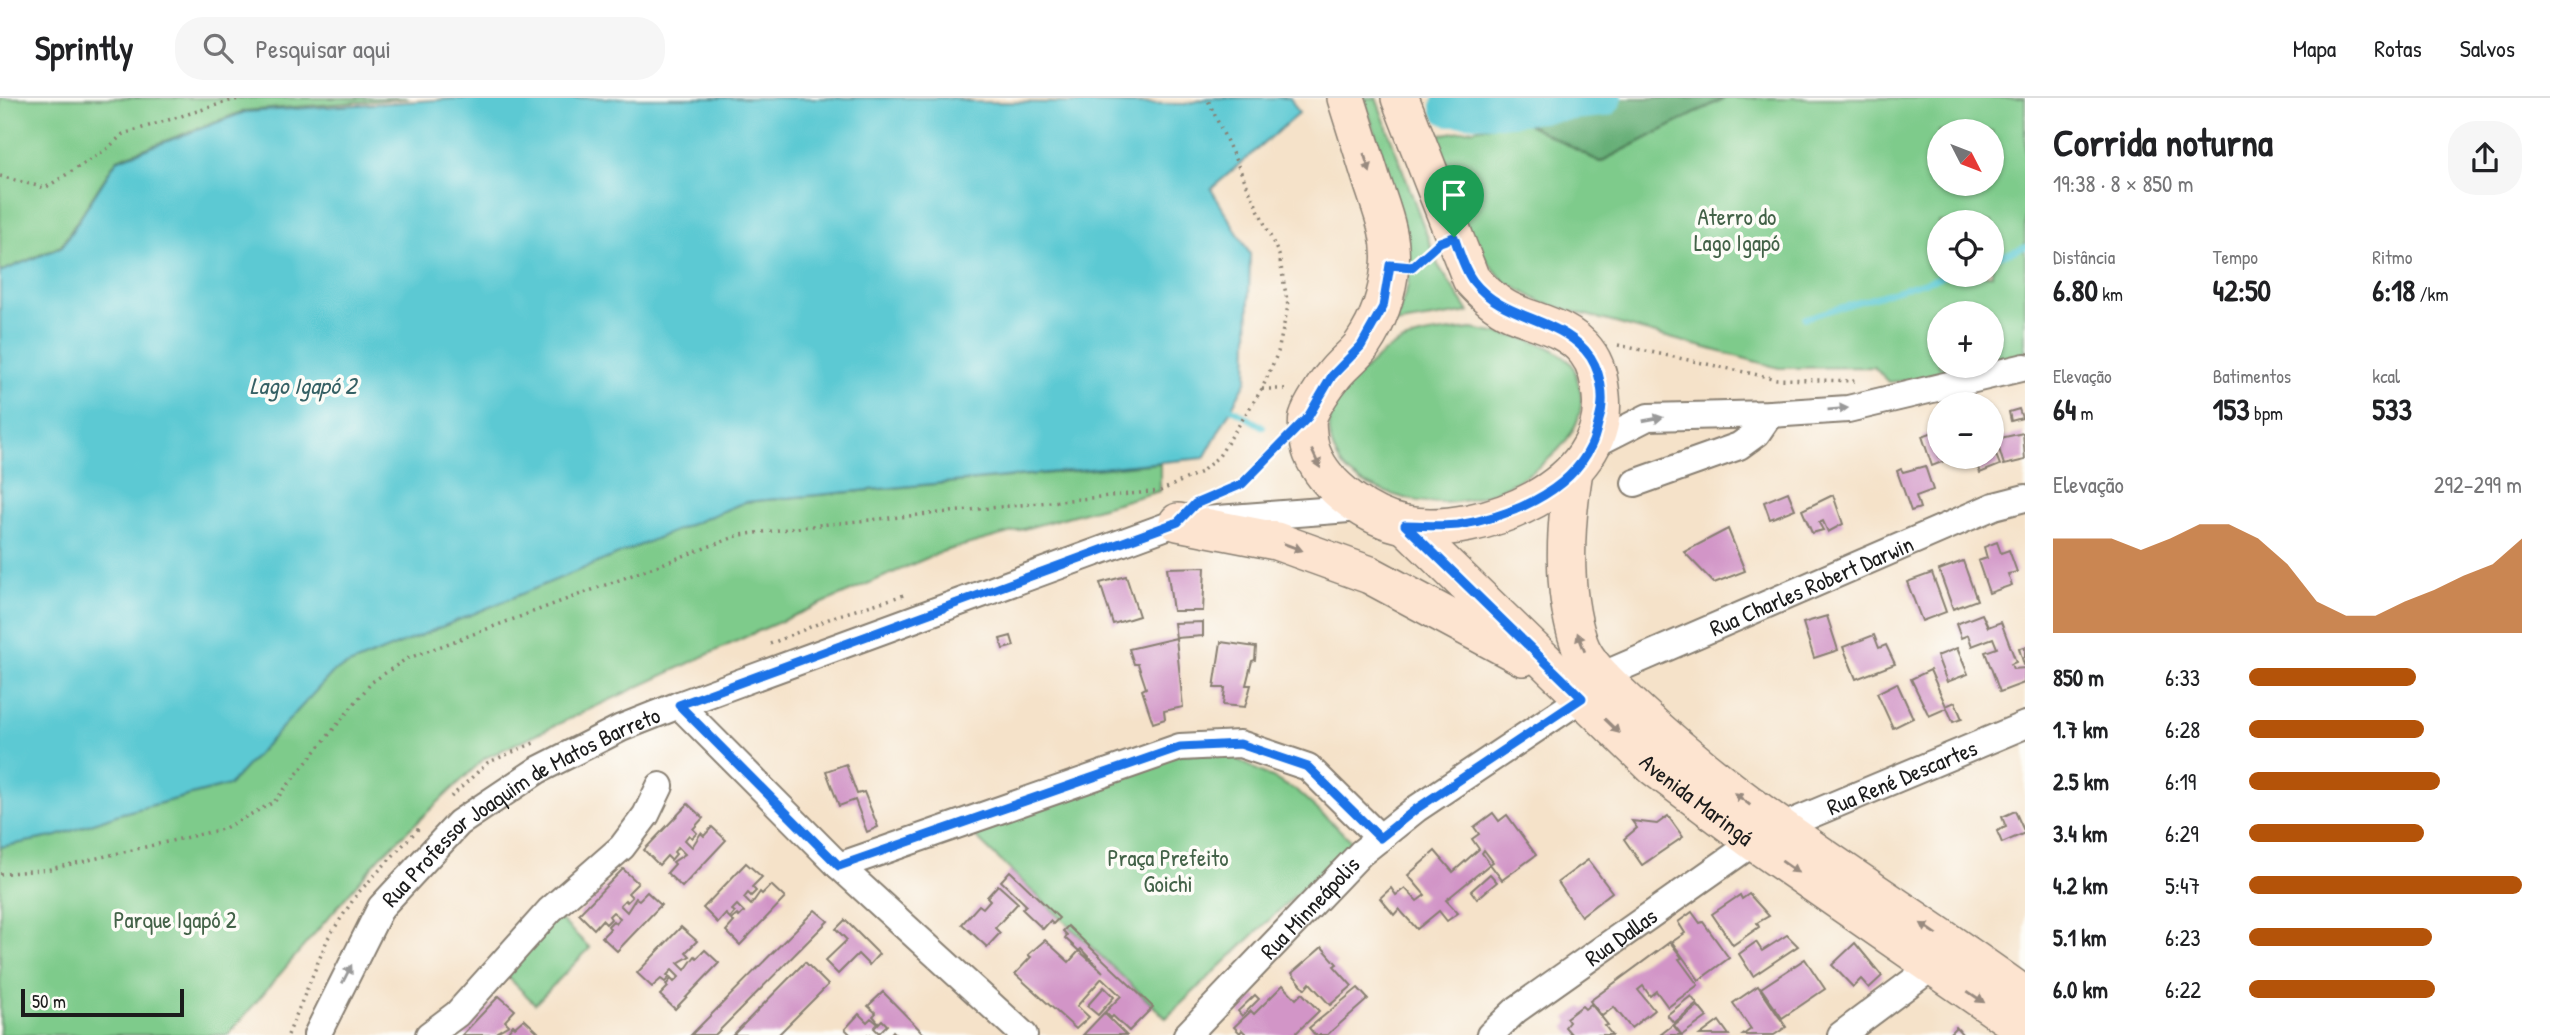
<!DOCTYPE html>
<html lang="pt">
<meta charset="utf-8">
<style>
:root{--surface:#fff;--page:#f6f6f6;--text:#202124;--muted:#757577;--line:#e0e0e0;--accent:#b45309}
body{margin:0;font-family:"Patrick Hand",sans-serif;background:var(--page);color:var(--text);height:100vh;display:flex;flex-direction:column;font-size:26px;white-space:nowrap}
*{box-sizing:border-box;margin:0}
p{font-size:23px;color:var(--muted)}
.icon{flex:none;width:38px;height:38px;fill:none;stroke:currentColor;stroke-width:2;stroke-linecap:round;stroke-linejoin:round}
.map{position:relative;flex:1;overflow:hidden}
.details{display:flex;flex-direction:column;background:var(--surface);width:525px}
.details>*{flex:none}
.needle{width:46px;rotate:132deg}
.fabs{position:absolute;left:1927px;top:21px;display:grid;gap:14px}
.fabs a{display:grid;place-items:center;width:77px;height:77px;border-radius:50%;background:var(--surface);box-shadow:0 2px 5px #0004;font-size:35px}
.scale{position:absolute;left:21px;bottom:18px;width:163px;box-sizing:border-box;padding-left:7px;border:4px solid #1c1c1c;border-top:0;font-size:19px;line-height:24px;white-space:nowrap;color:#1c1c1c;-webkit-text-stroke:5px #fdfcf7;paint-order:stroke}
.pin{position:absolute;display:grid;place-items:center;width:60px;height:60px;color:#fff;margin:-72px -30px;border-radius:50% 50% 50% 0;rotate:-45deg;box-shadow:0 0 7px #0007}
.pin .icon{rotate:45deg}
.round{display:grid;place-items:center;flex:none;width:74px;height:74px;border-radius:28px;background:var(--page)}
.head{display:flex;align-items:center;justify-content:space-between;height:119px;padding:0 28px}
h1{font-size:38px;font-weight:700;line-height:52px}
.stats{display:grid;grid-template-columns:repeat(3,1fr);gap:10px;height:119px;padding:7px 28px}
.stats div{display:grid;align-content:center}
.stats b{font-size:30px;font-weight:700}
.stats small{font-size:19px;font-weight:400}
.stats p{font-size:19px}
.chart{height:196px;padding:14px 28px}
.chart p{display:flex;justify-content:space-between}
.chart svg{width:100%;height:126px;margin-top:7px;fill:var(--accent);opacity:.7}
ul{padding:0 28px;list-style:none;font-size:23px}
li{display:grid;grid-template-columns:112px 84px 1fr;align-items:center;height:52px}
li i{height:18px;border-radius:9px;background:var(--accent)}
header{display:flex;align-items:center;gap:42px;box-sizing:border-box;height:98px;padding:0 35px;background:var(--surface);border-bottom:2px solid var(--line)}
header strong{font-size:33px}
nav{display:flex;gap:38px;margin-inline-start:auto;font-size:24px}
.search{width:490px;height:63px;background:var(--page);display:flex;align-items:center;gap:18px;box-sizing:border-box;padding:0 24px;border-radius:28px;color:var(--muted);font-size:26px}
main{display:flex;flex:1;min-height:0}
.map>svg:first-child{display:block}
.green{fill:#7ecb8b;stroke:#4d7454;stroke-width:2;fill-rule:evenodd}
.forest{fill:#66af77;stroke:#41664a;stroke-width:2}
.water{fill:#5cc9d3;stroke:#3c7278;stroke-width:2}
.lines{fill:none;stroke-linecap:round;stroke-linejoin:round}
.stream{stroke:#5cc9d3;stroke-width:6}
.river{stroke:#5cc9d3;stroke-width:38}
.building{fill:#d295c7}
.street-casing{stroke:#887f72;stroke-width:30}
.secondary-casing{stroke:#887f72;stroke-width:40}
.path{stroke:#887f72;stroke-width:3.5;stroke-dasharray:2 5;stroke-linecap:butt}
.street{stroke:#fff;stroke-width:26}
.secondary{stroke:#fde4d0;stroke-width:37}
.oneway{fill:#988a7f}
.oneway2{fill:#999}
.route-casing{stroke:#fff;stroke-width:14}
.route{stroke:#1a73e8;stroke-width:9}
.labels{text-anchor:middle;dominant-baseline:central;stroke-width:7;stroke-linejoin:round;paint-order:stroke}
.park-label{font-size:23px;fill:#436248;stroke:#fdfcf7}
.street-label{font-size:23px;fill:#1c1c1c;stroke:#fdfcf7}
.water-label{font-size:24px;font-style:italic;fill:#366165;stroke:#fdfcf7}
</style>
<header>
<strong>Sprintly</strong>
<div class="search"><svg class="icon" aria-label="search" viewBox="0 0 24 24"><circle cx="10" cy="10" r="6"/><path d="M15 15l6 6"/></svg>Pesquisar aqui</div>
<nav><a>Mapa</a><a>Rotas</a><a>Salvos</a></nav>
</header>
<main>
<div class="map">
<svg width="2025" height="937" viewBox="0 0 2025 937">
<rect width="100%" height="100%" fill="#fdfcf7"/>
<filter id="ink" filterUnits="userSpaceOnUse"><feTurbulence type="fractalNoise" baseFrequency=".0143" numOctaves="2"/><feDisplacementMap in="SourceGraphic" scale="14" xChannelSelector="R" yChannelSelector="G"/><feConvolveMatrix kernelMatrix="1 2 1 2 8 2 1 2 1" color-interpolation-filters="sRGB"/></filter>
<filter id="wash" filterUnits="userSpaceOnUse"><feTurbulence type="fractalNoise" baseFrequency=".00686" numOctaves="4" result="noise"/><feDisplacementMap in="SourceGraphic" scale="28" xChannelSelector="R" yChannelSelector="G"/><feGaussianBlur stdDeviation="1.57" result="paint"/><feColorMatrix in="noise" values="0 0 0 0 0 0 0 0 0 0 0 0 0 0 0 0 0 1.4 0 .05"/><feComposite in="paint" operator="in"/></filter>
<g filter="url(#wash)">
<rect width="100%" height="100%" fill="#f5e2c9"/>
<g class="green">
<path d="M0 0H410L244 13 117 61 61 148 0 174Z"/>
<path d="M1364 0H1376L1438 167 1469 214 1395 226 1408 187V140Z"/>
<path d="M1725 0H2025V256L1992 265V215H1939V268H1979L1926 281 1888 284 1874 269 1779 270 1543 205 1504 183 1472 145 1437 37 1522 23 1600 64ZM1939 33H1992V86H1939ZM1939 124H1992V177H1939Z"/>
<path d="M1472 231C1503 237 1548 240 1571 265 1575 269 1576 279 1578 284 1599 342 1515 392 1468 402 1432 410 1399 401 1366 386 1335 372 1322 337 1334 306 1339 295 1375 261 1386 253 1410 235 1443 234 1472 231Z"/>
<path d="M1160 365V393L941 454 754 535 485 660 380 759 228 937H0V749L57 738 119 716 229 687 334 573 745 404Z"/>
<path d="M1177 656H1227L1297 693 1352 743 1166 920 967 731Z"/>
<path d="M556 817 590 850 535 906 501 872Z"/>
</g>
<path class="forest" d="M1501 0H1725L1600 64 1522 23Z"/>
<path class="water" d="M468 0H954L971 4 1185 6 1209 0H1290L1299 15 1211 91 1250 156 1247 282 1204 360 745 404 334 573 229 687 119 716 57 738 0 749V174L62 149 117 62 245 14Z"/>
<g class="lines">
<g class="stream">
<path d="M1992 161 2025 149"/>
<path d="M1805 220 1948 177"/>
<path d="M1226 307 1263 329"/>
</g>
<path class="river" d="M1450 9 1499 10 1603 0"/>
</g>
<g id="blocks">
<g class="building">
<path d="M2019 311 2022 320 2011 323 2009 314Z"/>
<path d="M1939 332V359H1954L1932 368 1922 338Z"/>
<path d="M2023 335 2025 362 2004 367 1996 341Z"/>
<path d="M1992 347 2000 367 1980 375 1974 359H1992Z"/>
<path d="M1925 368 1933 392 1916 398 1920 410 1911 413 1897 373 1901 371 1903 374Z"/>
<path d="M1788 394 1795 411 1770 421 1764 404Z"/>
<path d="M1833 397 1843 426 1828 434 1823 423 1819 425 1823 432 1812 435 1802 412Z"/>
<path d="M1728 431 1745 473 1714 485 1684 454Z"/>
<path d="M1997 444 2001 455 2009 452 2017 474 2008 476 2012 487 1989 495 1978 463 1987 460 1984 449Z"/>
<path d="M1963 463 1977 502 1953 511 1939 472Z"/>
<path d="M1205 469 1203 513H1173L1167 470Z"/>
<path d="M1932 475 1946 514 1922 523 1907 484Z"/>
<path d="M1126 478 1139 518 1113 526 1100 485Z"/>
<path d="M1982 516 1988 529 2001 524 2016 564 2011 566 2013 571 2025 570 2024 585 2000 594 1985 554 1997 550 1993 540 1972 548 1968 537 1961 540 1956 526Z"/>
<path d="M1827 518 1838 552 1814 560 1803 525Z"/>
<path d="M1203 524V538L1176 540 1174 525Z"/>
<path d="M1874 537 1879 550 1886 547 1895 566 1856 581 1843 549Z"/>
<path d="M1011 538 1014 548 1003 551 1000 541Z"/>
<path d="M1176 540 1183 609 1164 613 1165 621 1153 625 1142 592 1146 590 1138 566H1134L1129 551Z"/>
<path d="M1221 544 1256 549 1255 562 1252 563 1246 587H1251L1245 609 1223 607 1225 590H1214Z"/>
<path d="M2025 549V567H2024L2019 550Z"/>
<path d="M1957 550 1968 576 1947 584 1937 558Z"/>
<path d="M1930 572 1946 608 1955 604 1962 621 1953 624 1947 610 1929 618 1911 581Z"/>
<path d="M1897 585 1913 620 1893 630 1877 595Z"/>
<path d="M846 666 857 696 864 694 878 729 867 734 855 702 839 708 826 673Z"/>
<path d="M688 706 703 720 693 731 697 735 692 740 689 737 685 742 692 749 701 735 704 738 712 729 726 742 682 789 667 775 675 766 673 764 685 756 678 749 674 754 676 756 671 762 667 758 659 767 644 752Z"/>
<path d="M2015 713 2025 735 2002 745 1997 733 2006 729 2002 719Z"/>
<path d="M1493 715 1499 723 1507 717 1536 757 1502 782 1490 766 1493 764 1484 752 1482 755 1490 766 1446 802 1458 815 1447 823 1439 813 1417 831 1399 811 1394 817 1380 800 1391 790 1396 797 1405 790 1417 803 1425 797 1408 777 1435 753 1453 774 1479 751 1472 741 1479 736 1474 729Z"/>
<path d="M1668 718 1683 739 1642 767 1624 741 1637 730 1632 723 1657 726Z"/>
<path d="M1588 762 1612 794 1581 818 1558 784Z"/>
<path d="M746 765 762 779 752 789 756 793 751 798 748 795 744 800 751 807 760 794 762 796 771 787 785 800 740 847 726 833 734 824 731 822 737 817 739 819 744 814 737 807 732 812 735 814 730 820 726 816 718 825 703 810Z"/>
<path d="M623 771 638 785 628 795 632 799 627 804 625 802 620 807 627 814 636 800 639 802 647 794 661 807 617 853 602 839 610 831 608 828 613 823 616 826 620 820 613 814 609 818 611 821 606 826 602 822 594 831 579 816Z"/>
<path d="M1010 773 1059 820 1053 826 1050 823 1043 831 1022 811 1026 807 1001 783Z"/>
<path d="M1490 776 1497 784 1477 801 1471 793Z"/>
<path d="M998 787 1018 805 995 830 1000 835 987 849 962 826 979 807 983 810 990 802 987 799Z"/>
<path d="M1749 796 1769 818 1757 825 1759 829 1733 847 1712 816 1740 797 1742 801Z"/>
<path d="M815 812 828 823 715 937H691Z"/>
<path d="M1692 814 1700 825 1703 824 1729 860 1699 882 1672 844 1685 835 1678 824Z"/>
<path d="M845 822 879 856 869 867 858 856 838 876 825 863 847 842 836 831Z"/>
<path d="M1068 828 1153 909 1129 933 1113 918 1111 920 1105 914 1121 898 1102 880 1077 908 1089 919 1076 931 1015 876 1031 859 1028 857 1045 842 1069 864 1079 853 1103 874 1081 851 1079 853 1065 840 1067 837 1063 833Z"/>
<path d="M681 829 697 843 686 854 690 858 678 865 685 872 695 858 697 860 705 852 719 865 675 911 660 897 668 889 666 887 671 881 674 884 679 879 672 872 667 877 670 879 665 884 661 881 652 889 637 875Z"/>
<path d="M1787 837 1798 848 1753 878 1739 856 1756 844 1762 853Z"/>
<path d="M1670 844 1682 860 1679 861 1698 887 1668 909 1656 893 1650 898 1643 888 1638 892 1654 912 1631 930 1614 909 1602 918 1590 903Z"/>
<path d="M1855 845 1882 878 1869 890 1861 881 1853 889 1832 867Z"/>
<path d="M1322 849 1337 866 1334 868 1352 888 1330 907 1310 885 1305 891 1292 875Z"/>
<path d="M1805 861 1825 891 1782 920 1761 890Z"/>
<path d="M805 864 828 887 778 937H733Z"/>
<path d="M1283 887 1296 901 1302 895 1319 913 1294 937H1247L1242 932 1240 935 1234 929 1251 913 1254 916Z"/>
<path d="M1758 888 1786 929 1774 937H1743L1751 931 1733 905Z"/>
<path d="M1104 889 1114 899 1098 917 1087 908Z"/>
<path d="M1358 890 1368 901 1327 937H1315L1309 930Z"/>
<path d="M883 894 925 937H897L893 933 890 937H851L845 931 859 916 867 924 871 920 878 926 874 930 879 935 887 927 882 922 879 925 873 918 876 915 868 908Z"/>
<path d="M1255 897 1259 901 1242 918 1238 913Z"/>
<path d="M499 898 515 912 505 923 509 927 497 934 500 937H462Z"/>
<path d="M1691 898 1697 906 1674 925 1667 917Z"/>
<path d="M1591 906 1608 927 1605 928 1612 937H1572L1565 929 1569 924 1566 920 1582 908 1585 911Z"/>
<path d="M1698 908 1707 919 1682 937 1674 927Z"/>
<path d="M1104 915 1126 937H1083Z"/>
<path d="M524 921 538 934 535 937H508L507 934 513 927 515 929Z"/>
<path d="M1719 923 1729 937H1700Z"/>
<path d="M1673 927 1681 937H1660Z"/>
<path d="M1956 929 1963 937H1948Z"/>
</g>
</g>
</g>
<g filter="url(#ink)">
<use href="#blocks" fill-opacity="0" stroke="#887f72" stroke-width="2"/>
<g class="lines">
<defs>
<g id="street">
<path d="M1591 348 1648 319 1770 316 1848 311 2025 269"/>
<path d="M1635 385 1739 348 1757 335 1770 316"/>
<path id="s1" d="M1601 578 1994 408 2025 400"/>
<path d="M679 607 839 768 1024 937"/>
<path id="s2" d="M1779 730 2025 627"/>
<path d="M839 768 1180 649 1240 646 1308 669 1380 740"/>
<path id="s3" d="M317 937 381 809 459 725 538 672 621 630 679 607 1178 424 1362 410"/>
<path d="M429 937 457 916 550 812 622 749 646 717 660 688"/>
<path id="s4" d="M1187 937 1361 755 1416 711 1582 600"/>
<path id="s5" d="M1490 937 1516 912 1754 744"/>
<path d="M1841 937 1932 869"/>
</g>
<g id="secondary">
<path d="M1346 0C1355 29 1364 57 1373 86 1382 113 1393 139 1390 168 1387 198 1379 222 1362 247 1354 258 1341 267 1333 278 1326 286 1311 309 1308 319 1306 327 1309 347 1312 355 1325 389 1370 421 1405 427 1480 440 1611 389 1601 297 1599 281 1597 267 1586 253 1568 230 1538 225 1512 214 1496 207 1483 194 1471 181L1400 0"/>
<path d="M1574 372C1565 428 1561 490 1579 545 1587 569 1616 592 1633 609 1752 722 1894 802 2025 898"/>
<path d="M1178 424 1276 443 1370 477 1523 559"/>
<path id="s6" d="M1405 427 1654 669 1754 744 2025 932"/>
</g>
</defs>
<use href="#street" class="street-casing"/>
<use href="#secondary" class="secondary-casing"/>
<g class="path">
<path d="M0 78 45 90 107 51 123 36 233 2 249 0"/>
<path d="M1618 247 1777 281 1856 283"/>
<path d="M1262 291H1287"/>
<path d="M1218 396 1243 386 1279 348"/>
<path d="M770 546 836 518 904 497"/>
<path d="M451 699 487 665 534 645"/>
<path d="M0 776 50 771 223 731 274 704 372 584 406 561 740 437 819 427 1160 393 1201 374 1219 358 1262 291 1278 254 1288 208 1279 157 1207 0"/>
<path d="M288 937 328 840 357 796 420 729"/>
</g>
<use href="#street" class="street"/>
<use href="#secondary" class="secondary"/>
</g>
<defs><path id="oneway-solid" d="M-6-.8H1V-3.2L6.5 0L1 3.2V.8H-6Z" transform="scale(1.75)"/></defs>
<g class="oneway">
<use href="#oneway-solid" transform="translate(1367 65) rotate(72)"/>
<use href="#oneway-solid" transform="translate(1316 361) rotate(65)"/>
<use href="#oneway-solid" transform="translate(1293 449) rotate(20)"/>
<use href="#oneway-solid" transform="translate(1581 544) rotate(-111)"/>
<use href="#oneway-solid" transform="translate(1612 628) rotate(44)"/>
<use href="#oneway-solid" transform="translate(1742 701) rotate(-142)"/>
<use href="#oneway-solid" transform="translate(1790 769) rotate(35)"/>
<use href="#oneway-solid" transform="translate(1929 831) rotate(-146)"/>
<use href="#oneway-solid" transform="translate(1976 899) rotate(34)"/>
</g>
<g class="oneway2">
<use href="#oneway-solid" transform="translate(1838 311) rotate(-5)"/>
<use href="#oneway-solid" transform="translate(1653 321) rotate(-10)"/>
<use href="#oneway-solid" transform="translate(347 876) rotate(-63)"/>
</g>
</g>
<g class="lines" filter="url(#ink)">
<defs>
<path id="route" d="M1454 139C1459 153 1464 171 1473 183 1502 221 1554 218 1585 252 1601 270 1606 300 1599 322 1597 330 1595 340 1591 348 1568 396 1508 419 1458 427 1441 429 1422 427 1405 427L1582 600 1416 711 1380 740 1308 669 1240 646 1180 649 839 768 679 607 1178 424 1195 406 1242 386 1308 319 1332 278 1361 248 1383 209 1390 167 1412 169 1440 144Z"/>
</defs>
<use href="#route" class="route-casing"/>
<use href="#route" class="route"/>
</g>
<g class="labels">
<g class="park-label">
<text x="1737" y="118">Aterro do<tspan x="1737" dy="26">Lago Igapó</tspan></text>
<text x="1168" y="759">Praça Prefeito<tspan x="1168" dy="26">Goichi</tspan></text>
<text x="175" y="821">Parque Igapó 2</text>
</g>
<g class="street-label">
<text stroke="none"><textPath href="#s1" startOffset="229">Rua Charles Robert Darwin</textPath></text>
<text stroke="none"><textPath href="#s2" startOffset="133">Rua René Descartes</textPath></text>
<text stroke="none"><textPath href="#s6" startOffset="401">Avenida Maringá</textPath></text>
<text stroke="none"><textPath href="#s3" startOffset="318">Rua Professor Joaquim de Matos Barreto</textPath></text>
<text stroke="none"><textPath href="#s4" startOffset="177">Rua Minneápolis</textPath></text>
<text stroke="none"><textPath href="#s5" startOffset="164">Rua Dallas</textPath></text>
</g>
<g class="water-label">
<text x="303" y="287">Lago Igapó 2</text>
</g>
</g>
</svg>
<div class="fabs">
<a><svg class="needle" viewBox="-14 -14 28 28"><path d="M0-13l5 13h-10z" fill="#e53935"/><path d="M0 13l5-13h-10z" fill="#757577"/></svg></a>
<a><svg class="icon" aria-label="locate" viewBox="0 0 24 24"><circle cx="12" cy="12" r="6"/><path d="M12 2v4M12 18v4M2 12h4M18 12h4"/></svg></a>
<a>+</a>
<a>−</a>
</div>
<div class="scale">50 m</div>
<div class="pin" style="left:1454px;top:139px;background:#1e9e55"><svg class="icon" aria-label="arrive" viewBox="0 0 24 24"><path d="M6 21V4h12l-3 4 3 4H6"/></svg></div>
</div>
<section class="details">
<div class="head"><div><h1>Corrida noturna</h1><p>19:38 · 8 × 850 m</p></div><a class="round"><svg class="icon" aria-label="share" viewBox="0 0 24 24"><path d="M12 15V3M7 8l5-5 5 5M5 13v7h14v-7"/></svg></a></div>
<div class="stats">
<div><p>Distância</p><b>6.80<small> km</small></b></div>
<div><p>Tempo</p><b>42:50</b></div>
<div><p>Ritmo</p><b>6:18<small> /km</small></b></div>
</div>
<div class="stats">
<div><p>Elevação</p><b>64<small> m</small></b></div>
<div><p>Batimentos</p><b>153<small> bpm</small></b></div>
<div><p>kcal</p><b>533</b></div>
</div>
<div class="chart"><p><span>Elevação</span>292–299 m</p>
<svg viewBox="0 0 160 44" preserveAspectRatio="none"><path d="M0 44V11L10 11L20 11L30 15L40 11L50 6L60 6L70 11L80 20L90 33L100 38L110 38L120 33L130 29L140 24L150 20L160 11V44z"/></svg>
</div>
<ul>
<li><b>850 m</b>6:33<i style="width:61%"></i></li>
<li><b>1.7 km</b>6:28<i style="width:64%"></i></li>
<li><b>2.5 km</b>6:19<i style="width:70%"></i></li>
<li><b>3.4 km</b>6:29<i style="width:64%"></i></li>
<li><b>4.2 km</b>5:47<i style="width:100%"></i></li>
<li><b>5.1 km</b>6:23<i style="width:67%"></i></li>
<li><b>6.0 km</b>6:22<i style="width:68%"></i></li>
</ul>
</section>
</main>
